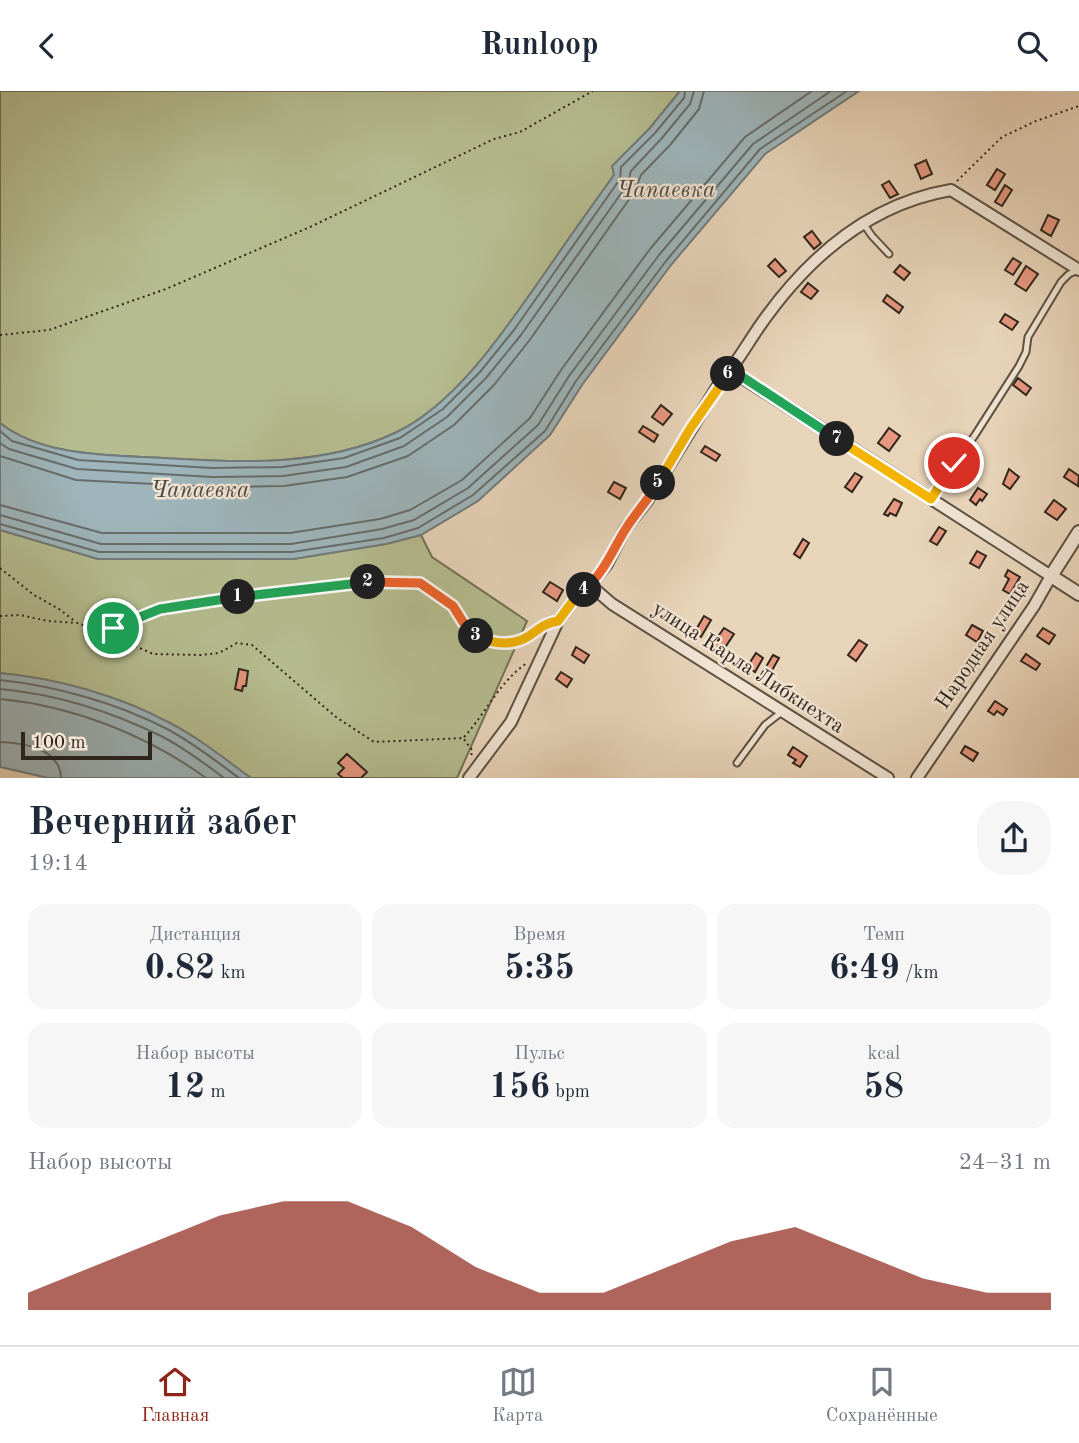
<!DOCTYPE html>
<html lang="ru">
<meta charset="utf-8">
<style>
:root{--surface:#fff;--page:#f6f6f7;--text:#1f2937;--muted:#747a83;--line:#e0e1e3;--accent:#8f2418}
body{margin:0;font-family:"Old Standard TT",serif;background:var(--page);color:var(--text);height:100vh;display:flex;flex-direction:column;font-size:26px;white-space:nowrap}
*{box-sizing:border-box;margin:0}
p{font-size:23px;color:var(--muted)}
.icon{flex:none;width:38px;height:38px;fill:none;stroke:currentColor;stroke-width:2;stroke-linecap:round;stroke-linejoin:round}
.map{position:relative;height:687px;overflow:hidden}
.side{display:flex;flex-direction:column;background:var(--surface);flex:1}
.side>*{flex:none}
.scale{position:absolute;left:21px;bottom:18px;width:131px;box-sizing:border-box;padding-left:7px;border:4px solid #2f251b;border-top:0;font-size:19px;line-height:24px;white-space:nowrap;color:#2f251b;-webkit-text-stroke:5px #f0e3d2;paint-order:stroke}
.pin{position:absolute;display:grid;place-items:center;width:60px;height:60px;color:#fff;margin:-30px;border:4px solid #fff;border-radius:50%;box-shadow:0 2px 7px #0007}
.km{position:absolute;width:35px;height:35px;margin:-18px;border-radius:50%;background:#222;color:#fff;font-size:19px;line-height:35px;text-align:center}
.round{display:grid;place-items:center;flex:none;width:74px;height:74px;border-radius:28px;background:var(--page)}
.overview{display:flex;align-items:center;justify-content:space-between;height:119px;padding:0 28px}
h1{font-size:38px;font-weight:700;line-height:52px}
.stats{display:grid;grid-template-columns:repeat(3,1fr);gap:10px;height:119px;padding:7px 28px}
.stats div{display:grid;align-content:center;border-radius:18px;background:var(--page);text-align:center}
.stats b{font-size:35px;font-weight:700}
.stats small{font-size:19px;font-weight:400}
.stats p{font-size:19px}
.chart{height:196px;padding:14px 28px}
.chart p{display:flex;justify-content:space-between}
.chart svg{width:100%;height:126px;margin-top:7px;fill:var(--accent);opacity:.7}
header{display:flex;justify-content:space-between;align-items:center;height:91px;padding:0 28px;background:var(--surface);font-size:32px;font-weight:700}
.menu{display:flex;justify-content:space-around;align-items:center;height:98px;border-top:2px solid var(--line);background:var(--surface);font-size:19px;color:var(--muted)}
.menu a{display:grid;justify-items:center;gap:4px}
.menu .selected{color:var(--accent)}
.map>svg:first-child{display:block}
.green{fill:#b5bd90;stroke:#727156;stroke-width:2}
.water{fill:#9db5bb;stroke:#717b7b;stroke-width:2}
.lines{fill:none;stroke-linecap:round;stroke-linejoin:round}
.shore{stroke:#666d6b;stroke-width:2}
.building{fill:#e5977f;stroke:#2f251b;stroke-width:2}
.service-casing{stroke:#5d5142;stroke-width:9}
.minor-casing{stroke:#5d5142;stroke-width:14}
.tertiary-casing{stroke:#5d5142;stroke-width:16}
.path{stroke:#2f251b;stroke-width:2;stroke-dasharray:2 3.5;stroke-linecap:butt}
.service{stroke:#f0e3d2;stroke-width:5}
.minor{stroke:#f0e3d2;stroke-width:10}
.tertiary{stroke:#f0e3d2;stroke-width:12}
.split-1-casing{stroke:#fff;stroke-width:14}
.split-2-casing{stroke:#fff;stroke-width:14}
.split-3-casing{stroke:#fff;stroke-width:14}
.split-4-casing{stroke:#fff;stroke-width:14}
.split-5-casing{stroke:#fff;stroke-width:14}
.split-6-casing{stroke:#fff;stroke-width:14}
.split-7-casing{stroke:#fff;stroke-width:14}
.split-8-casing{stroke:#fff;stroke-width:14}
.split-1{stroke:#22a559;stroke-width:9}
.split-2{stroke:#22a559;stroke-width:9}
.split-3{stroke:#f0652b;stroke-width:9}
.split-4{stroke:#f5b400;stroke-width:9}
.split-5{stroke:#f0652b;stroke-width:9}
.split-6{stroke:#f5b400;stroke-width:9}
.split-7{stroke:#22a559;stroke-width:9}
.split-8{stroke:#f5b400;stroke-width:9}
.labels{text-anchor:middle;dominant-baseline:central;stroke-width:5;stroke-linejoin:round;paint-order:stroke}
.street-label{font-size:21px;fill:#2f251b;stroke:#f0e3d2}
.water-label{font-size:23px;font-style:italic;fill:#4a4943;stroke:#f0e3d2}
</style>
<header><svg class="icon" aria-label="back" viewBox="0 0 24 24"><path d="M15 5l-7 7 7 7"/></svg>Runloop<svg class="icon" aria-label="search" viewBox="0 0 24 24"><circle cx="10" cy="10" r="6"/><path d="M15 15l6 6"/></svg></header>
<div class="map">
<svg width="1079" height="687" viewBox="0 0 1079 687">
<rect width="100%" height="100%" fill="#e8d4b9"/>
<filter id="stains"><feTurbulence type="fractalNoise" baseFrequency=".00286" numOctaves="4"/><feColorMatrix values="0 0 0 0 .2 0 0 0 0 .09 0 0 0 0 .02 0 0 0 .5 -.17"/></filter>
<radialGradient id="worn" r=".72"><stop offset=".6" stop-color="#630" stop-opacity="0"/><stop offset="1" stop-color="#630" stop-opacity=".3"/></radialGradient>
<g class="green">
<path d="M0 0H680L650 37 613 75 614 84C592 115 569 147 547 179 508 234 459 311 397 341 325 376 240 372 163 367 110 364 43 366 0 332Z"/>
<path d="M0 439 98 468H293L385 453 421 444 432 466 527 530 457 687H251L170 632 125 613 76 597 0 582Z"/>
</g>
<g class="water">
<path d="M680 0H859L765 63 671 174 582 294 550 344 478 410 421 444 386 453 293 468H98L0 439V332C43 366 110 364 163 367 240 372 325 376 397 341 459 311 508 234 547 179 569 147 591 116 614 84L612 75 650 37Z"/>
<path d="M0 582C57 587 120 605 170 632 199 647 225 668 251 687H48L0 676Z"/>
</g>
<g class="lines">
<g class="shore">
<path d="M0 340 12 350 78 369 212 377 282 376 344 367 400 347 443 318 480 281 514 239 620 88 621 76 655 42 684 7 685 0"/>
<path d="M0 352 9 358 77 378 212 386 283 385 346 376 404 355 447 326 486 287 521 244 627 94 631 80 662 47 690 13 694 0"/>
<path d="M0 365 76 389 212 396 284 395 347 386 408 365 454 334 494 294 529 250 635 100 641 84 670 54 699 18 704 0"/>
<path d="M0 414 102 442H290L380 428 410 419 462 389 530 327 561 279 650 158 745 46 812 0"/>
<path d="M0 424 101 453H291L382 438 414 429 468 397 538 334 569 285 659 164 753 53 831 0"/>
<path d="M0 433 99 461H292L384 447 418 437 473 404 545 340 576 290 666 170 760 58 847 0"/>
<path d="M0 589C56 595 117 612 167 638 192 651 216 670 239 687"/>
<path d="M0 598C55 603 112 621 161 645 183 656 204 672 224 687"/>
<path d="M0 608C73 615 147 644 206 687"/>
<path d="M0 651C24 652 60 657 61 687"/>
</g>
</g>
<g class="building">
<path d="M926 69 932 83 921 88 915 74Z"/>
<path d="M997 78 1005 83 995 99 987 94Z"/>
<path d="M889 90 898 103 890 107 882 94Z"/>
<path d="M1005 94 1012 99 1002 115 995 111Z"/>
<path d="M1048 124 1059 129 1051 145 1041 139Z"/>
<path d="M812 140 821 152 814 158 804 146Z"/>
<path d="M1013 167 1021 172 1013 184 1005 179Z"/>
<path d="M775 168 786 180 779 186 768 175Z"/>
<path d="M900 174 910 182 904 189 894 181Z"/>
<path d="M1026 175 1038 183 1026 200 1015 193Z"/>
<path d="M808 192 818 200 811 208 801 201Z"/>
<path d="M887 204 903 216 899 222 883 210Z"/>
<path d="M1005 223 1018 231 1012 239 1000 231Z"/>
<path d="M1018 287 1031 297 1026 304 1013 294Z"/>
<path d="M661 314 672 323 663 334 652 326Z"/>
<path d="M643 335 658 344 654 351 639 341Z"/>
<path d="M889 337 900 345 889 360 878 352Z"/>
<path d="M705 355 720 364 716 370 701 361Z"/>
<path d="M1009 378 1019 386 1010 398 1003 393Z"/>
<path d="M1069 378 1079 385 1078 395 1064 386Z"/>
<path d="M855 382 862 386 852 401 845 396Z"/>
<path d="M614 391 626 397 620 408 608 401Z"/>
<path d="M978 397 987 403 982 410 980 408 976 414 970 409Z"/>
<path d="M894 408 902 412 896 425 890 422 888 425 884 423Z"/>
<path d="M1054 409 1066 418 1057 429 1045 421Z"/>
<path d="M939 436 946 440 937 454 930 450Z"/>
<path d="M803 448 809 452 800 467 794 463Z"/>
<path d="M977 460 986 465 979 477 970 472Z"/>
<path d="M1008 479 1020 486 1010 503 1003 499 1009 488 1005 485Z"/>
<path d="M550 491 563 499 557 510 543 501Z"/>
<path d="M704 525 711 529 701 546 694 542Z"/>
<path d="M972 534 983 540 977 551 966 544Z"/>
<path d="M724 537 734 543 722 561 712 554Z"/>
<path d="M1043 537 1055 544 1049 553 1037 545Z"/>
<path d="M859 549 867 554 856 570 848 564Z"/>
<path d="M576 556 589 564 584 572 572 564Z"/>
<path d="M756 562 763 567 755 581 747 576Z"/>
<path d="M1026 563 1040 573 1036 579 1021 570Z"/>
<path d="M773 564 779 567 766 590 760 586Z"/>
<path d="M239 578 248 580 246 595H243L242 600 235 598Z"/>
<path d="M561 581 572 588 567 596 556 588Z"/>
<path d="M995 610 1007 618 1003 624 997 620 994 624 988 620Z"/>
<path d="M965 655 978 662 973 670 961 662Z"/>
<path d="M793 656 807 665 800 676 793 672 796 669 788 664Z"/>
<path d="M347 663 367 681 361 687H343L338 683 344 677 338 672Z"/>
</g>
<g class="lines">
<defs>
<g id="service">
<path d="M863 132 872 145 889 163"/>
<path d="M931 408 975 344 1019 275 1026 261 1028 246 1061 191 1069 183 1078 179"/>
<path d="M737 672 765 634 783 620"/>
</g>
<g id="minor">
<path d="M732 280 1051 485 1034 515 917 687"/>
<path d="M590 494 612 513 888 687"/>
<path d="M469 687 511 631 558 530 576 506 590 494 607 473 625 438 647 410 719 293C735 275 746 255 759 236 806 168 868 113 951 99L1079 179"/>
</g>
<path id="tertiary" d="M1079 441 1051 485 1079 503"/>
</defs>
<use href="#service" class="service-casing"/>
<use href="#minor" class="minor-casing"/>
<use href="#tertiary" class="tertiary-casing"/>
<g class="path">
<path d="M957 90 1002 46 1036 30 1079 15"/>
<path d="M0 244 49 239 166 198 310 136 494 48 520 41 593 0"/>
<path d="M0 477 34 504 59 518 76 531"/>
<path d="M0 525 20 524 48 530 77 532 98 539 113 537 160 518 222 507 268 504 368 491H409L420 492 444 508 453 515 473 544 490 552 506 553 527 546 546 532"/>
<path d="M100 539 153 563 201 564 219 562 237 552 252 554 336 626 374 651 463 647 472 659 471 667"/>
<path d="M464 646C487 621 498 592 527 572"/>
</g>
<use href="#service" class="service"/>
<use href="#minor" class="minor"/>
<use href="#tertiary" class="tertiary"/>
</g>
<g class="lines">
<defs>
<path id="split-1" d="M113 537 160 518 238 506"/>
<path id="split-2" d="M238 506 368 491"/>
<path id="split-3" d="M368 491 420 492 453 515 463 531 476 545"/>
<path id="split-4" d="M476 545C493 553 511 556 529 545 539 538 545 532 558 530L576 506 584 499"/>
<path id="split-5" d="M584 499C604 482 612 460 625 439 635 423 648 409 658 392"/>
<path id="split-6" d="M658 392 690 338 728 283"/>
<path id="split-7" d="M728 283 732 279 837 348"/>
<path id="split-8" d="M837 348 931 408 954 372"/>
</defs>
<use href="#split-1" class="split-1-casing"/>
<use href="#split-2" class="split-2-casing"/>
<use href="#split-3" class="split-3-casing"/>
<use href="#split-4" class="split-4-casing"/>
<use href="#split-5" class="split-5-casing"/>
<use href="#split-6" class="split-6-casing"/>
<use href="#split-7" class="split-7-casing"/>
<use href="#split-8" class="split-8-casing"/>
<use href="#split-1" class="split-1"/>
<use href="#split-2" class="split-2"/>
<use href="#split-3" class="split-3"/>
<use href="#split-4" class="split-4"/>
<use href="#split-5" class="split-5"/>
<use href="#split-6" class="split-6"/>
<use href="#split-7" class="split-7"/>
<use href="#split-8" class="split-8"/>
</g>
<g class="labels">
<g class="street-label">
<text transform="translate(983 554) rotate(-56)">Народная улица</text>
<text transform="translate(748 577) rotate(33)">улица Карла Либкнехта</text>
</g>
<g class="water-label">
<text x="666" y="99">Чапаевка</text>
<text x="200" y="399">Чапаевка</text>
</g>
</g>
<rect width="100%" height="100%" filter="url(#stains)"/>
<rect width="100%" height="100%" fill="url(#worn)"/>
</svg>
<div class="scale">100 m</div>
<div class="pin" style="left:113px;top:537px;background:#1e9e55"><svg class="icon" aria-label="arrive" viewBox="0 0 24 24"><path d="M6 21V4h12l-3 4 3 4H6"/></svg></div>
<div class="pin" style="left:954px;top:372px;background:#d93025"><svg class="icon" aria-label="check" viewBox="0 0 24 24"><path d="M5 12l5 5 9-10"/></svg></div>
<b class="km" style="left:238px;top:506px">1</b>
<b class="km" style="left:368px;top:491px">2</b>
<b class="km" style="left:476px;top:545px">3</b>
<b class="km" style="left:584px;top:499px">4</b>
<b class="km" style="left:658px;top:392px">5</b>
<b class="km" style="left:728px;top:283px">6</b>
<b class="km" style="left:837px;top:348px">7</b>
</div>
<section class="side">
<div class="overview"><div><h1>Вечерний забег</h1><p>19:14</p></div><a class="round"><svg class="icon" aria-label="share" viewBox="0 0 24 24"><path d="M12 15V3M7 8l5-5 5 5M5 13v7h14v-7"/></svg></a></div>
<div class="stats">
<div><p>Дистанция</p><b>0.82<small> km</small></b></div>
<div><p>Время</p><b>5:35</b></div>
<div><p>Темп</p><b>6:49<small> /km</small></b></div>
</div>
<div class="stats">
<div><p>Набор высоты</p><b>12<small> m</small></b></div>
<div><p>Пульс</p><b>156<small> bpm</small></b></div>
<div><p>kcal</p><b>58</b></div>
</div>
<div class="chart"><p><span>Набор высоты</span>24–31 m</p>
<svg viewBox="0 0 160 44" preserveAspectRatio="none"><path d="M0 44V38L10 29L20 20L30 11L40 6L50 6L60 15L70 29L80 38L90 38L100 29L110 20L120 15L130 24L140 33L150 38L160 38V44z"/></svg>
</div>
</section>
<nav class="menu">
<a class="selected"><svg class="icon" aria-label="home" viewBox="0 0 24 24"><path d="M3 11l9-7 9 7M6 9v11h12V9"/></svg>Главная</a>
<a><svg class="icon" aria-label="map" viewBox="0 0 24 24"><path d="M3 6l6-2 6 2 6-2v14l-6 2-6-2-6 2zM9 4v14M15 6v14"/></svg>Карта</a>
<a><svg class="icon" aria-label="saved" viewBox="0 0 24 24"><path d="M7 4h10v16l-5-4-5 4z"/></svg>Сохранённые</a>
</nav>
